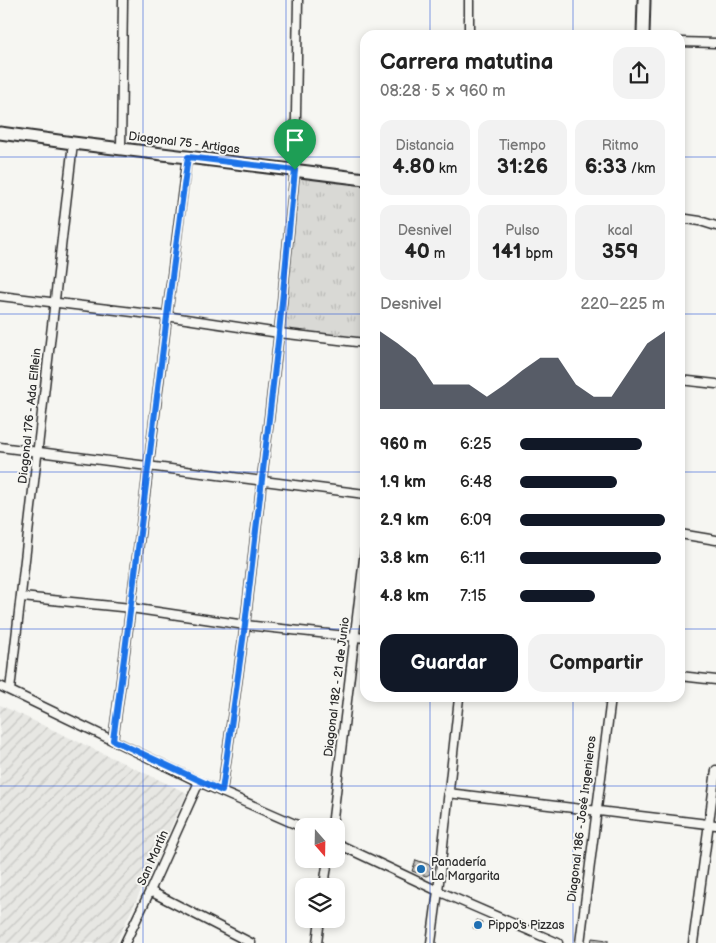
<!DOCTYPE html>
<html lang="es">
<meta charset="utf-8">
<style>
:root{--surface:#fff;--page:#f2f2f2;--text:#222;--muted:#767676;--accent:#111827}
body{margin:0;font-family:"Balsamiq Sans",sans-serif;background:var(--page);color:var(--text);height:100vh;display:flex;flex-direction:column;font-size:19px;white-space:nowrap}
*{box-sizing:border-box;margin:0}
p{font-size:16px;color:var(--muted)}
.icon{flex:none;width:28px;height:28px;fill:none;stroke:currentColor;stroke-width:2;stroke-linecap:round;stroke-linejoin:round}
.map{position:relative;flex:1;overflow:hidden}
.sheet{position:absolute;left:360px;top:30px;width:325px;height:672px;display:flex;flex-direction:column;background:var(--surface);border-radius:15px;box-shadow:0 2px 8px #0003}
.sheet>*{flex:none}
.needle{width:32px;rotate:160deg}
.controls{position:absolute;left:295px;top:818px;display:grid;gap:10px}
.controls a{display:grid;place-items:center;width:50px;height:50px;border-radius:10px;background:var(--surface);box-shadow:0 2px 8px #0003;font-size:25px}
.pin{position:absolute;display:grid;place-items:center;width:42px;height:42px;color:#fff;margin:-51px -21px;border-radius:50% 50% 50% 0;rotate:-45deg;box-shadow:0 0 5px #0007}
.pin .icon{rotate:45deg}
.round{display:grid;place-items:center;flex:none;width:52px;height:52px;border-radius:15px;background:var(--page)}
.overview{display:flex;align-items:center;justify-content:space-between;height:85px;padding:0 20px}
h1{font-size:22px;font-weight:700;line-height:38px}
.figures{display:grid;grid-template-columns:repeat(3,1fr);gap:8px;height:85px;padding:5px 20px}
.figures div{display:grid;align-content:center;border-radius:12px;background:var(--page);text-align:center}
.figures b{font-size:21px;font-weight:700}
.figures small{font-size:14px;font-weight:400}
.figures p{font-size:14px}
.chart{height:140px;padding:10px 20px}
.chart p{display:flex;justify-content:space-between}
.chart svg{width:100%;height:90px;margin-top:5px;fill:var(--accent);opacity:.7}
.primary-button{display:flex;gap:10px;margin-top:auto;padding:10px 20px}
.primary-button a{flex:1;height:58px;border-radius:15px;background:var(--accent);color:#fff;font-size:20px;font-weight:700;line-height:58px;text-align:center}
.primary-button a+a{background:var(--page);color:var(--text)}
ul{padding:0 20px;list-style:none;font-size:16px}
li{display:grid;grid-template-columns:80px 60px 1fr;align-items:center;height:38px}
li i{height:12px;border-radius:6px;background:var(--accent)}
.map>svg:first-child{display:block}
.industrial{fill:url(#industrial-furrows)}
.park{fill:url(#park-tufts);stroke:#828280}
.building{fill:url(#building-back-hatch);stroke:#2b2b2b}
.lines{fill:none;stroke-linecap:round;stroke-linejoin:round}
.street-casing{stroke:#2b2b2b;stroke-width:11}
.secondary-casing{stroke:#2b2b2b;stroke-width:15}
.street{stroke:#f6f6f2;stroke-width:8}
.secondary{stroke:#f6f6f2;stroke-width:11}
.route-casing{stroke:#fff;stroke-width:10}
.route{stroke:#1a73e8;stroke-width:6}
.grid{fill:none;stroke:#1d4ed8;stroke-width:1;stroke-opacity:0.55}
.poi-dot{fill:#1f6fb2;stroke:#f6f6f2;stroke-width:2}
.labels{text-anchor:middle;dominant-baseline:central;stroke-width:4;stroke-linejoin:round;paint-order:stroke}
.street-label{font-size:12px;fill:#2b2b2b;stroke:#f6f6f2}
.poi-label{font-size:12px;fill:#2b2b2b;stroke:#f6f6f2;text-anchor:start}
</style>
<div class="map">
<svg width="716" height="943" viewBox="0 0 716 943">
<defs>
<pattern id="industrial-furrows" width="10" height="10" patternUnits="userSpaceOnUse" patternTransform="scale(1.25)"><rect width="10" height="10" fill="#e7e7e3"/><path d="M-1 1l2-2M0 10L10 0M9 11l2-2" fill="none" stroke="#c6c6c3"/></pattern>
<pattern id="park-tufts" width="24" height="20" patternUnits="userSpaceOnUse" patternTransform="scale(1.25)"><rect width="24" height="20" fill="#d9d9d5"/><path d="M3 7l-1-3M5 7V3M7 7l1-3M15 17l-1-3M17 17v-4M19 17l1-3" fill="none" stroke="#babab7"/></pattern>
<pattern id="building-back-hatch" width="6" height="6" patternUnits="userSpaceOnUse" patternTransform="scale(1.25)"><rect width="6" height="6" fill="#c3c3c0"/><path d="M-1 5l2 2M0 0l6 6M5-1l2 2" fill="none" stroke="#9f9f9c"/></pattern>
</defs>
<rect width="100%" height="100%" fill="#f6f6f2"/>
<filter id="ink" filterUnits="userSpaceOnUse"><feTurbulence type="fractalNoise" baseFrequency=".02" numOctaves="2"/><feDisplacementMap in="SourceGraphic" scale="10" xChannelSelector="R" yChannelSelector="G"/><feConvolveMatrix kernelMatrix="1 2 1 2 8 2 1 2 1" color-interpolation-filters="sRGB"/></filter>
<g filter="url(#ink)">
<path class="industrial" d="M0 705 187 793 116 943H0Z"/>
<path class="park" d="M299 174 365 181V340L283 330Z"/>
<g class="building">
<path d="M416 860 433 866 430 874 426 876 412 871Z"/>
<path d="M477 920 482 922 479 930 473 928Z"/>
<path d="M592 938 608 940V943H591Z"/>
</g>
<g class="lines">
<defs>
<g id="street">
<path d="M469 35V0"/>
<path d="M680 42 716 43"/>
<path d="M121 149 123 0"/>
<path d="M680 218 700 221 716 226"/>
<path d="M0 296 166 316 279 333 365 343"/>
<path d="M680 380 716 384"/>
<path d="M0 447 365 494"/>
<path d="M680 534 716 540"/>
<path d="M22 597 131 608 245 625 365 638"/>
<path d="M680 676 716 680"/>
<path d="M0 686 199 782 304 828"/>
<path d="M10 690 73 143"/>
<path d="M113 740C140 546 162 351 187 157"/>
<path d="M222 791 245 625 279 333 295 170 298 0"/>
<path d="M448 793 716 825"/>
<path d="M332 826 365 550"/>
<path d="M336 843 438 891 558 943"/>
<path d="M324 886 328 859"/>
<path d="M150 891 251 943"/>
<path d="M125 943 150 891 199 782"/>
<path d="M317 943 320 919"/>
<path d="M431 943 438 891 459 698"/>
<path d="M580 943 611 698"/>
<path d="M693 943 716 770"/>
</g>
<g id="secondary">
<path d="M643 35 644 0"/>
<path d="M0 133 73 143 365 179"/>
</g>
</defs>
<use href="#street" class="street-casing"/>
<use href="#secondary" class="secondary-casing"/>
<use href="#street" class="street"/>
<use href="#secondary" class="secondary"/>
</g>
</g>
<g class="lines" filter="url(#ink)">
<defs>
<path id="route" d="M188 157 295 170 279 333 245 625 222 791 113 740C140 546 161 351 188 157Z"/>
</defs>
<use href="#route" class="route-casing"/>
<use href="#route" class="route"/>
</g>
<path class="grid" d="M143 0V943M286 0V943M430 0V35M573 0V35M0 157H365M680 157H716M0 314H365M680 314H716M0 472H365M680 472H716M0 629H365M680 629H716M430 698V943M573 698V943M0 786H716"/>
<g class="poi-dot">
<circle cx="421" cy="869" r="5"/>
<circle cx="478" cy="925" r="5"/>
</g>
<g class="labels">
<g class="street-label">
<text transform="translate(184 143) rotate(7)">Diagonal 75 - Artigas</text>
<text transform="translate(30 416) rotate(-84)">Diagonal 176 - Ada Elflein</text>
<text transform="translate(337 687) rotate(-83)">Diagonal 182 - 21 de Junio</text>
<text transform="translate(582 819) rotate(-83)">Diagonal 186 - José Ingenieros</text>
<text transform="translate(153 858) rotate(-66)">San Martín</text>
</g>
<g class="poi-label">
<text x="431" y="862">Panadería<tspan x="431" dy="14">La Margarita</tspan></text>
<text x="488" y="925">Pippo's Pizzas</text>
</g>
</g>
</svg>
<div class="controls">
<a><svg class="needle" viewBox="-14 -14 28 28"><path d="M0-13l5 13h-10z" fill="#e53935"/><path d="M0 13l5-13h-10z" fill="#767676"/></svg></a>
<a><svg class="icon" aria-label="layers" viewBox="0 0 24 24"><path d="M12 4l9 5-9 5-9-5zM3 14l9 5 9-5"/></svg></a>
</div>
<div class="pin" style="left:295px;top:170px;background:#1e9e55"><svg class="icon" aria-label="arrive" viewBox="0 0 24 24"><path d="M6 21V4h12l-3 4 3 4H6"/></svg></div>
<section class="sheet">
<div class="overview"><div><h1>Carrera matutina</h1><p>08:28 · 5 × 960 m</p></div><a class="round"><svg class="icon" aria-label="share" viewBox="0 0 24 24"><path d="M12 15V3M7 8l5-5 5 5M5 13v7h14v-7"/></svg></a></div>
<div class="figures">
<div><p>Distancia</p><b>4.80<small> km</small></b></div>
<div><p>Tiempo</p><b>31:26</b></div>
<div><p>Ritmo</p><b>6:33<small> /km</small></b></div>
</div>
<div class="figures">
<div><p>Desnivel</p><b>40<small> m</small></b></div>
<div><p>Pulso</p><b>141<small> bpm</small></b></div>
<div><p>kcal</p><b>359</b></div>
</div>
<div class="chart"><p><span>Desnivel</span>220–225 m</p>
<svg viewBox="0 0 160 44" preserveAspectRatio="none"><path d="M0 44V6L10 12L20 19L30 32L40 32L50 32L60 38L70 32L80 25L90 19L100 19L110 32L120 38L130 38L140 25L150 12L160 6V44z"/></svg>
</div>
<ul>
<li><b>960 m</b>6:25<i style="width:84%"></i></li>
<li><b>1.9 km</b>6:48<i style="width:67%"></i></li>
<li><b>2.9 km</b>6:09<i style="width:100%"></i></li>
<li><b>3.8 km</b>6:11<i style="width:97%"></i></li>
<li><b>4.8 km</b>7:15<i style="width:52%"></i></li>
</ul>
<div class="primary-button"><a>Guardar</a><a>Compartir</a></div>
</section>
</div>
